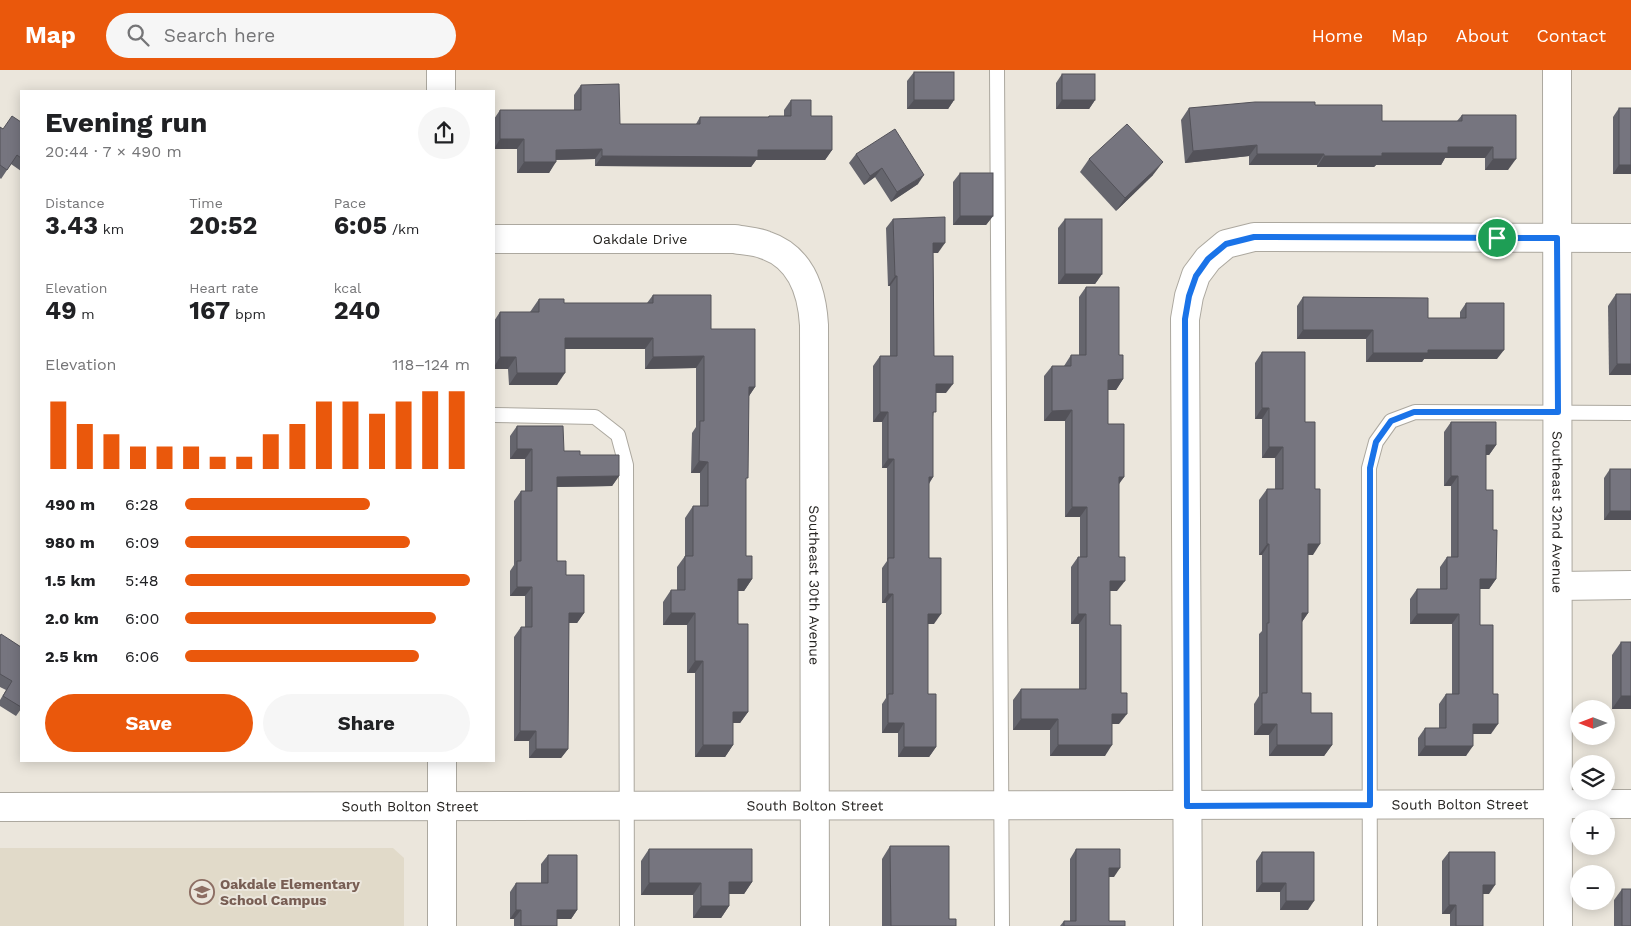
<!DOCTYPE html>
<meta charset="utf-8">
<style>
:root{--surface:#fff;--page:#f6f6f6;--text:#202124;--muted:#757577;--accent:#ea580c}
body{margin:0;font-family:"Work Sans",sans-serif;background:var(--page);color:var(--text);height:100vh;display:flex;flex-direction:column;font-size:19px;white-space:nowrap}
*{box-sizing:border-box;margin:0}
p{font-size:16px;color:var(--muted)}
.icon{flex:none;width:28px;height:28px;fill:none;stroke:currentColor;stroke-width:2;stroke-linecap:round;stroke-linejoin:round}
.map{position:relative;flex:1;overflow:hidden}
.panel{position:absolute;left:20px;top:20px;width:475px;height:672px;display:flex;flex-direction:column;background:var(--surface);border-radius:0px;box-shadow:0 2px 12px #0003}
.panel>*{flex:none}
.needle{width:32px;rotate:270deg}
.tools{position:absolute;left:1570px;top:630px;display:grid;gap:10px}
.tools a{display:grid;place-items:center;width:45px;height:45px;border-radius:50%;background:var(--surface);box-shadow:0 2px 12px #0003;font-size:25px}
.pin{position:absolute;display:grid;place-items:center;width:42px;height:42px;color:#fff;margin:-21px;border:2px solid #fff;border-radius:50%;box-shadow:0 1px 5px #0007}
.round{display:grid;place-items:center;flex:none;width:52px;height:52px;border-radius:26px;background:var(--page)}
.overview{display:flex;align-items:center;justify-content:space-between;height:85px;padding:0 25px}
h1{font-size:28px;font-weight:700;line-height:38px}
.stats{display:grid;grid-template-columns:repeat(3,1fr);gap:8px;height:85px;padding:5px 25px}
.stats div{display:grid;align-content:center}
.stats b{font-size:25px;font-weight:700}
.stats small{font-size:14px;font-weight:400}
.stats p{font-size:14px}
.chart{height:140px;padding:10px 25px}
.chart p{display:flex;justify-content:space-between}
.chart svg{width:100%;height:90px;margin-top:5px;stroke:var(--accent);stroke-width:6}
.primary-button{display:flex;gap:10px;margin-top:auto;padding:10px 25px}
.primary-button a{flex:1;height:58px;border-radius:30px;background:var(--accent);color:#fff;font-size:20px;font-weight:700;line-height:58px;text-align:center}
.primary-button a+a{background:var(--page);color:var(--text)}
ul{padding:0 25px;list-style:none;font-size:16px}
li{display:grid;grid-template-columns:80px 60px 1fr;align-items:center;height:38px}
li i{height:12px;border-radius:6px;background:var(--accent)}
header{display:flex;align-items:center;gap:30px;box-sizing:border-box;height:70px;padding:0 25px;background:var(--accent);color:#fff}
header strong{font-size:24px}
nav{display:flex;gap:28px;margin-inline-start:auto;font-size:18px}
.search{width:350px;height:45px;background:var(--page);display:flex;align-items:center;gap:12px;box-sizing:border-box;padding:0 18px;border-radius:28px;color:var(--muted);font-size:19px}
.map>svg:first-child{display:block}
.built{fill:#e1dac9}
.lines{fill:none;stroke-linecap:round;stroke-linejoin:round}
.service-casing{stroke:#aca89f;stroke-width:16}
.minor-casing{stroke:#aca89f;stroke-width:30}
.tertiary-casing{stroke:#aca89f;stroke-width:30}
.service{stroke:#fff;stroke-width:14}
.minor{stroke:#fff;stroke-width:28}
.tertiary{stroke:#fff;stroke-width:28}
.wall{fill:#65656d}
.shaded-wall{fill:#535259}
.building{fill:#76757f;stroke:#535259}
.route-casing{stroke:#fff;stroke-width:10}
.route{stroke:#1a73e8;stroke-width:6}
.labels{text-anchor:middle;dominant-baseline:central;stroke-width:4;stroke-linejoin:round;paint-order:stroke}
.street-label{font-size:14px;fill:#272522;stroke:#ebe6dc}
.education-label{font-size:14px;font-weight:bold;fill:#785e54;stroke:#ebe6dc;text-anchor:start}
</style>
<header>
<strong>Map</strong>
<div class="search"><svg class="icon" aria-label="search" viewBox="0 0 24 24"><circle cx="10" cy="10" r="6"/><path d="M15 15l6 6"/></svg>Search here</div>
<nav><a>Home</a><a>Map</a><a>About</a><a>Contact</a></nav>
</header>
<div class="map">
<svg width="1631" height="856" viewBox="0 0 1631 856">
<rect width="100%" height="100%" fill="#ebe6dc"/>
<path class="built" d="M0 778H393L404 788V856H0Z"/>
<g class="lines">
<defs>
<g id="service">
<path d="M997 0 1002 856"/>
<path d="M494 345 595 347 618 365 626 395 627 856"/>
<path d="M1370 856 1369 398 1376 372 1391 351 1415 342 1631 343"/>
</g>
<g id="minor">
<path id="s1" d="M1557 0 1558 856"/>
<path id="s2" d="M494 169H735C744 171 756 171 765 175 801 187 812 221 814 255L815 856"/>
<path d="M1558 516 1631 515"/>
<path d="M1188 856 1185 249 1189 226 1196 205 1208 189 1226 174 1254 167 1631 168"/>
</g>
<g id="tertiary">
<path d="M441 0V21"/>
<path d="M442 691V856"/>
<path id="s3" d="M0 737 1631 734"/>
</g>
</defs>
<use href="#service" class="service-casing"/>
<use href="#minor" class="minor-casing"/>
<use href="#tertiary" class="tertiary-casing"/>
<use href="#service" class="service"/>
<use href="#minor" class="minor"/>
<use href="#tertiary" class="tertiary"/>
</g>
<g class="wall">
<path d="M914 2 954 30 948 39H907V11Z"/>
<path d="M1062 4 1095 30 1089 39H1056V13Z"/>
<path d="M581 15 620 54H696L700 47H768L769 46H784V40L791 30 811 46 832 80 825 90H756L751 97 595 96V89L556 90 549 103H517V79H494V49L500 40H574V25Z"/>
<path d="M1315 35 1382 51H1457L1462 45H1516L1508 100H1485V88H1445L1441 95H1376L1374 97H1317V95H1249V86L1185 93 1181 50 1189 38Z"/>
<path d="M1619 38 1631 104H1613V47Z"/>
<path d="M21 52V101L11 94 1 109 0 108V57L3 59Z"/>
<path d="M856 84 918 114 891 132 875 107 864 115 849 93Z"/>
<path d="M1089 89 1153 105 1116 141 1080 102Z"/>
<path d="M960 103 993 146 986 155H953V112Z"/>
<path d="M893 149 938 183H933L934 286 946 323H936L933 347V407L929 414V488L934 554H928V624L936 677 929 687H898V663H882V634L886 628V533H882V498L887 491V398H882V352H873V296L880 286H890V216H888L886 158Z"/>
<path d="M1065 149 1102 204 1095 214H1058V158Z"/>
<path d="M1086 217 1119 285 1123 309 1116 320H1108V354L1124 407 1119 413 1117 521H1110V555L1119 654H1112L1105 686H1050V660H1013V630L1021 619H1079V554H1071V497L1078 487H1080V447H1065V351H1044V306L1052 296H1064L1071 285H1079V227Z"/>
<path d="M1616 224H1631V305H1609L1608 236Z"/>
<path d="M653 225 711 259 755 317 749 326 746 411V486L752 509 744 521H738V554L748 642 740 653H733V675L725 687H695V603H687V555H663V532L671 520H677V497L685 486V448L693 436H700V403H691L692 363 696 357V298L645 299V279H565L557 315H509L508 299H494V251L500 242H530L539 229 564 233H647Z"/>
<path d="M1303 227 1428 248H1460V242L1466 233 1497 289H1424L1422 292H1366V269H1297V236Z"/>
<path d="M1262 282 1305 352 1313 485H1308V543L1302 552V623L1311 643 1332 675 1324 686H1269V665H1254V634L1259 626V564L1262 561V485H1259V430L1267 419H1275V388H1262V349H1255V293Z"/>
<path d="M1451 352 1496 375 1489 385H1486V420L1493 460 1496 509 1489 519H1480V555L1491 664H1473L1466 686H1418V668L1425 658H1439V634L1446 624H1452V554H1410V529L1417 519H1440V497L1447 487H1451V416H1444V362Z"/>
<path d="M517 356 564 381 580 385 619 406 612 416 557 417V491L566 505 584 543 577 553H569L568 679 561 688H529V671H514V567L521 557H525V526H510V501L514 495V431L521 421H525V389H510V366Z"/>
<path d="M1610 399 1631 450H1604V408Z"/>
<path d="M0 565 21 577V639L16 646 0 636V630L6 620 0 617Z"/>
<path d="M1621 572 1631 639H1612V585Z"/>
<path d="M890 776 949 849 956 856H882V789Z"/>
<path d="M649 779 752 812 744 824H729V836L721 848H693V825H641V791Z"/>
<path d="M1076 779 1114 807H1109V851L1125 856H1060L1064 851H1070V789Z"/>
<path d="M1262 782 1308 840H1280V822H1256V791Z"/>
<path d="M1449 782 1489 824H1483V856H1450V844H1442V791Z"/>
<path d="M548 785 577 840 571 849H557V856H514V849H510V822L516 813H541V794Z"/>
<path d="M1622 819 1631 856H1614V830Z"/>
</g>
<g class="shaded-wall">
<path d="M914 30H954L948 39H907Z"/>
<path d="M1062 30H1095L1089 39H1056Z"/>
<path d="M500 69H524L517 79H494Z"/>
<path d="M1257 75 1249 86 1185 93 1193 81Z"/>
<path d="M1448 77H1493L1485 88H1445L1441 95H1376L1374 97H1317L1324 86 1382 83Z"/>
<path d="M602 79 595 89 549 90 556 80Z"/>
<path d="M758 80H832L825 90H756L751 97 595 96 602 86Z"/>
<path d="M1257 84H1324L1317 95H1249Z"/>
<path d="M1493 89H1516L1508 100H1485Z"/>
<path d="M524 92H556L549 103H517Z"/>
<path d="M1163 92 1153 105 1116 141 1125 128Z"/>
<path d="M1619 95H1631V104H1613Z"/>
<path d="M882 98 875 107 864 115 870 106Z"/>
<path d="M924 105 918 114 891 132 897 122Z"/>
<path d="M960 146H993L986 155H953Z"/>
<path d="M933 173H945L938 183H926Z"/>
<path d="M1065 204H1102L1095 214H1058Z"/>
<path d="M895 206H897L890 216H888Z"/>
<path d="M1303 260H1373L1366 269H1297Z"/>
<path d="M565 268H653L645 279H556Z"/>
<path d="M1428 280H1504L1497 289H1424L1422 292H1366L1373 283Z"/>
<path d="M704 286 696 298 645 299 653 287Z"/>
<path d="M500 287H516L508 299H494V297Z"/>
<path d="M1617 294H1631V305H1609Z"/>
<path d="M517 303H565L557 315H509Z"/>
<path d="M1123 309 1116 320H1101L1108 310Z"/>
<path d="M936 314H953L946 323H929Z"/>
<path d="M749 317H755L747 329Z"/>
<path d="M1262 338H1269L1262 349H1255Z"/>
<path d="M1072 340 1065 351H1044L1052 341Z"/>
<path d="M880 342H888L882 352H873Z"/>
<path d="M1486 375H1496L1489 385H1479Z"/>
<path d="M1269 377H1283L1275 388H1262Z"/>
<path d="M517 379H532L525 389H510Z"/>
<path d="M888 389H894L887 398H882Z"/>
<path d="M699 391 708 392 700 403H691Z"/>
<path d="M619 406 612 416 550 417 557 407Z"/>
<path d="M1451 406H1458L1451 416H1444Z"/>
<path d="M929 407H933L926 417Z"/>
<path d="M1119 407H1124L1117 417Z"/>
<path d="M1072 437H1087L1080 447H1065Z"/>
<path d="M1610 441H1631V450H1604Z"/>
<path d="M1267 474H1269L1262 485H1259Z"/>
<path d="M1308 474H1320L1313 485H1301Z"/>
<path d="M738 509H752L744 521H730Z"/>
<path d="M1480 509H1496L1489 519H1473Z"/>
<path d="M1110 511H1125L1117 521H1103Z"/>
<path d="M517 517H532L525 526H510Z"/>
<path d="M888 524H893L886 533H882Z"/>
<path d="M569 543H584L577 553H562Z"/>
<path d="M671 543H695L687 555H663Z"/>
<path d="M1302 543H1308L1301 553Z"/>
<path d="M928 544H941L934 554H921Z"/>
<path d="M1078 544H1086L1079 554H1071Z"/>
<path d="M1417 544H1459L1452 554H1410Z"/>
<path d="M695 591H703L695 603H687Z"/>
<path d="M1621 626H1631V639H1612Z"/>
<path d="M733 642H748L740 653H725Z"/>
<path d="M1112 644H1127L1119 654H1105Z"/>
<path d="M1021 649H1058L1050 660H1013Z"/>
<path d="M888 653H904L898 663H882Z"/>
<path d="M1262 654H1277L1269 665H1254Z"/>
<path d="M1473 654H1498L1491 664H1466Z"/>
<path d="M520 661H536L529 671H514Z"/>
<path d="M703 675H733L725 687H695Z"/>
<path d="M1058 675H1112L1105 686H1050Z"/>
<path d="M1277 675H1332L1324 686H1269Z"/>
<path d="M1425 676H1473L1466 686H1418Z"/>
<path d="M904 677H936L929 687H898Z"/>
<path d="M536 679H568L561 688H529Z"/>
<path d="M1109 798H1120L1114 807H1103Z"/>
<path d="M729 812H752L744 824H721Z"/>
<path d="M649 813H701L693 825H641Z"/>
<path d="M1262 813H1286L1280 822H1256Z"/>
<path d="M1483 815H1495L1489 824H1477Z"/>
<path d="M1286 831H1314L1308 840H1280Z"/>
<path d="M1449 835H1456L1450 844H1442Z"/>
<path d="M701 836H729L721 848H693Z"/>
<path d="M516 840H521L514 849H510Z"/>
<path d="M557 840H577L571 849H550Z"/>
</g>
<g class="building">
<rect x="914" y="2" width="40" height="28"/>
<rect x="1062" y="4" width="33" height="26"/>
<path d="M619 14 620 54H700V47H769V46H791V30H811V46H832V80H758V87L602 86V79L556 80V92H524V69H500V40H581V15Z"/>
<path d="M1255 32H1315V35H1382V51H1462V45H1516V89H1493V77H1448V83H1382V86H1324V84H1257V75L1193 81 1189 38Z"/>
<rect x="1619" y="38" width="12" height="57"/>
<path d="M12 46 21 52V88L17 85 7 100 0 95V57L3 59Z"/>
<path d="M1127 54 1163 92 1125 128 1089 89Z"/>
<path d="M895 59 924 105 897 122 882 98 870 106 856 84Z"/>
<rect x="960" y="103" width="33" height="43"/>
<path d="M945 147V173H933L934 286H953V314H936V342H933V407H929V488H941V544H928V624H936V677H904V653H888V624H893V524H888V488H894V389H888V342H880V286H897V206H895L893 149Z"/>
<rect x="1065" y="149" width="37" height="55"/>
<path d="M1086 217H1119V285H1123V309L1108 310V354H1124V407H1119V487H1125V511H1110V555H1121V623H1127V644H1112V675H1058V649H1021V619H1086V544H1078V487H1087V437H1072V340L1052 341V296H1071V285H1086Z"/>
<path d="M1616 224H1631V294H1617Z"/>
<path d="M653 225H711V259H755V317H749L748 408H746V486H752V509H738V554H748V642H733V675H703V591H695V543H671V520H685V486H693V436H708V392L699 391 700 351H704V286L653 287V268H565V303H517L516 287H500V242H539V229H564V233H653Z"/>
<path d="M1303 227 1428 228V248H1466V233H1504V280H1428V283H1373V260H1303Z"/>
<path d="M1262 282H1305V352H1315V419H1320V474H1308V543H1302V623H1311V643H1332V675H1277V654H1262V623H1267V553H1269V474H1267V419H1283V377H1269V338H1262Z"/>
<path d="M1451 352H1496V375H1486V420H1493V460H1497L1496 509H1480V555H1493V624H1498V654H1473V676H1425V658H1446V624H1459V544H1417V519H1447V487H1458V406H1451Z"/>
<path d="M517 356H563L564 381H580V385H619V406L557 407V491H566V505H584V543H569L568 679H536V661H520L521 557H532V517H517V491H521V421H532V379H517Z"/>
<rect x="1610" y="399" width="21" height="42"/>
<path d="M1 564 21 577V637L3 626 12 611 0 604V566Z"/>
<rect x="1621" y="572" width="10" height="54"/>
<path d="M890 776H949V849H956V856H891Z"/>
<path d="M649 779H752V812H729V836H701V813H649Z"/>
<path d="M1076 779H1120V798H1109V851H1125V856H1064V851H1076Z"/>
<path d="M1262 782H1314V831H1286V813H1262Z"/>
<path d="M1449 782H1495V815H1483V856H1456V835H1449Z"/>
<path d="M548 785H577V840H557V856H521V840H516V813H548Z"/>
<rect x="1622" y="819" width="9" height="37"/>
</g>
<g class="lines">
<defs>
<path id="route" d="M1254 167 1557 168 1558 342H1414L1391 351 1376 372 1370 398V735L1187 736 1185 249 1189 226 1196 206 1208 189 1226 174Z"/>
</defs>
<use href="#route" class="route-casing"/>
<use href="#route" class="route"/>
</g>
<defs>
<symbol id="school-ring" viewBox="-11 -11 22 22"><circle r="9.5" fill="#ebe6dc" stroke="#8d6e63" stroke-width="1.5"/><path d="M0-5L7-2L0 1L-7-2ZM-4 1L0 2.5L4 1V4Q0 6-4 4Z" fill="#8d6e63"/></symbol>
</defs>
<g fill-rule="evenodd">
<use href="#school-ring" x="188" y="808" width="28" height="28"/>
</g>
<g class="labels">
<g class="street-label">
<text stroke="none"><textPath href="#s2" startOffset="146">Oakdale Drive</textPath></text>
<text stroke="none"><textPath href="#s1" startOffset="442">Southeast 32nd Avenue</textPath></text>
<text stroke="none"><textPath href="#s2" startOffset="632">Southeast 30th Avenue</textPath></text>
<text stroke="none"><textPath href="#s3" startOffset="815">South Bolton Street</textPath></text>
<text stroke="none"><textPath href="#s3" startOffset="1460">South Bolton Street</textPath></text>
<text stroke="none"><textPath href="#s3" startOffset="410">South Bolton Street</textPath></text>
</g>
<g class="education-label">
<text x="220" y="814">Oakdale Elementary<tspan x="220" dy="16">School Campus</tspan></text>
</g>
</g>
</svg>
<div class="tools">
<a><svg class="needle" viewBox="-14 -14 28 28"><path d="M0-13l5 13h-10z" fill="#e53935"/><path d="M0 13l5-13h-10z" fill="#757577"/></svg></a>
<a><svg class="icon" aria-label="layers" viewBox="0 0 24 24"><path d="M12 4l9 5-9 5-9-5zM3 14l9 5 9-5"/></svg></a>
<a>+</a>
<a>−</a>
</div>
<div class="pin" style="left:1497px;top:168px;background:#1e9e55"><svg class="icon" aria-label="arrive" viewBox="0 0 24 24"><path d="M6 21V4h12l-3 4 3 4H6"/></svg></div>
<section class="panel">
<div class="overview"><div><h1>Evening run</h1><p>20:44 · 7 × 490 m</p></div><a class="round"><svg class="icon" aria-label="share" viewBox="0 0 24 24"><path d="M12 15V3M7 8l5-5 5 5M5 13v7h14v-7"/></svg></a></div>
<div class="stats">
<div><p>Distance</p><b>3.43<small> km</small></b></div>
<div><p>Time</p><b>20:52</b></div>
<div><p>Pace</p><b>6:05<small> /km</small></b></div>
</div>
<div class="stats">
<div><p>Elevation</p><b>49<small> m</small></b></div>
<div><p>Heart rate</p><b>167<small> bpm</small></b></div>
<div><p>kcal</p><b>240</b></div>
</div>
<div class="chart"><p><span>Elevation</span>118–124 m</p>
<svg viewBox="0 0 160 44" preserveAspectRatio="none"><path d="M5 44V11M15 44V22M25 44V27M35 44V33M45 44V33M55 44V33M65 44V38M75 44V38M85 44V27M95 44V22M105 44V11M115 44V11M125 44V17M135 44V11M145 44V6M155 44V6"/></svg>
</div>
<ul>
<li><b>490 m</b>6:28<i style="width:65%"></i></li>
<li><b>980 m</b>6:09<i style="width:79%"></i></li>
<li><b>1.5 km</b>5:48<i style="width:100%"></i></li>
<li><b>2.0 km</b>6:00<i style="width:88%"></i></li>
<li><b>2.5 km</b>6:06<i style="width:82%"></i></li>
</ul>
<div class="primary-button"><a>Save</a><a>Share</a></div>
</section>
</div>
